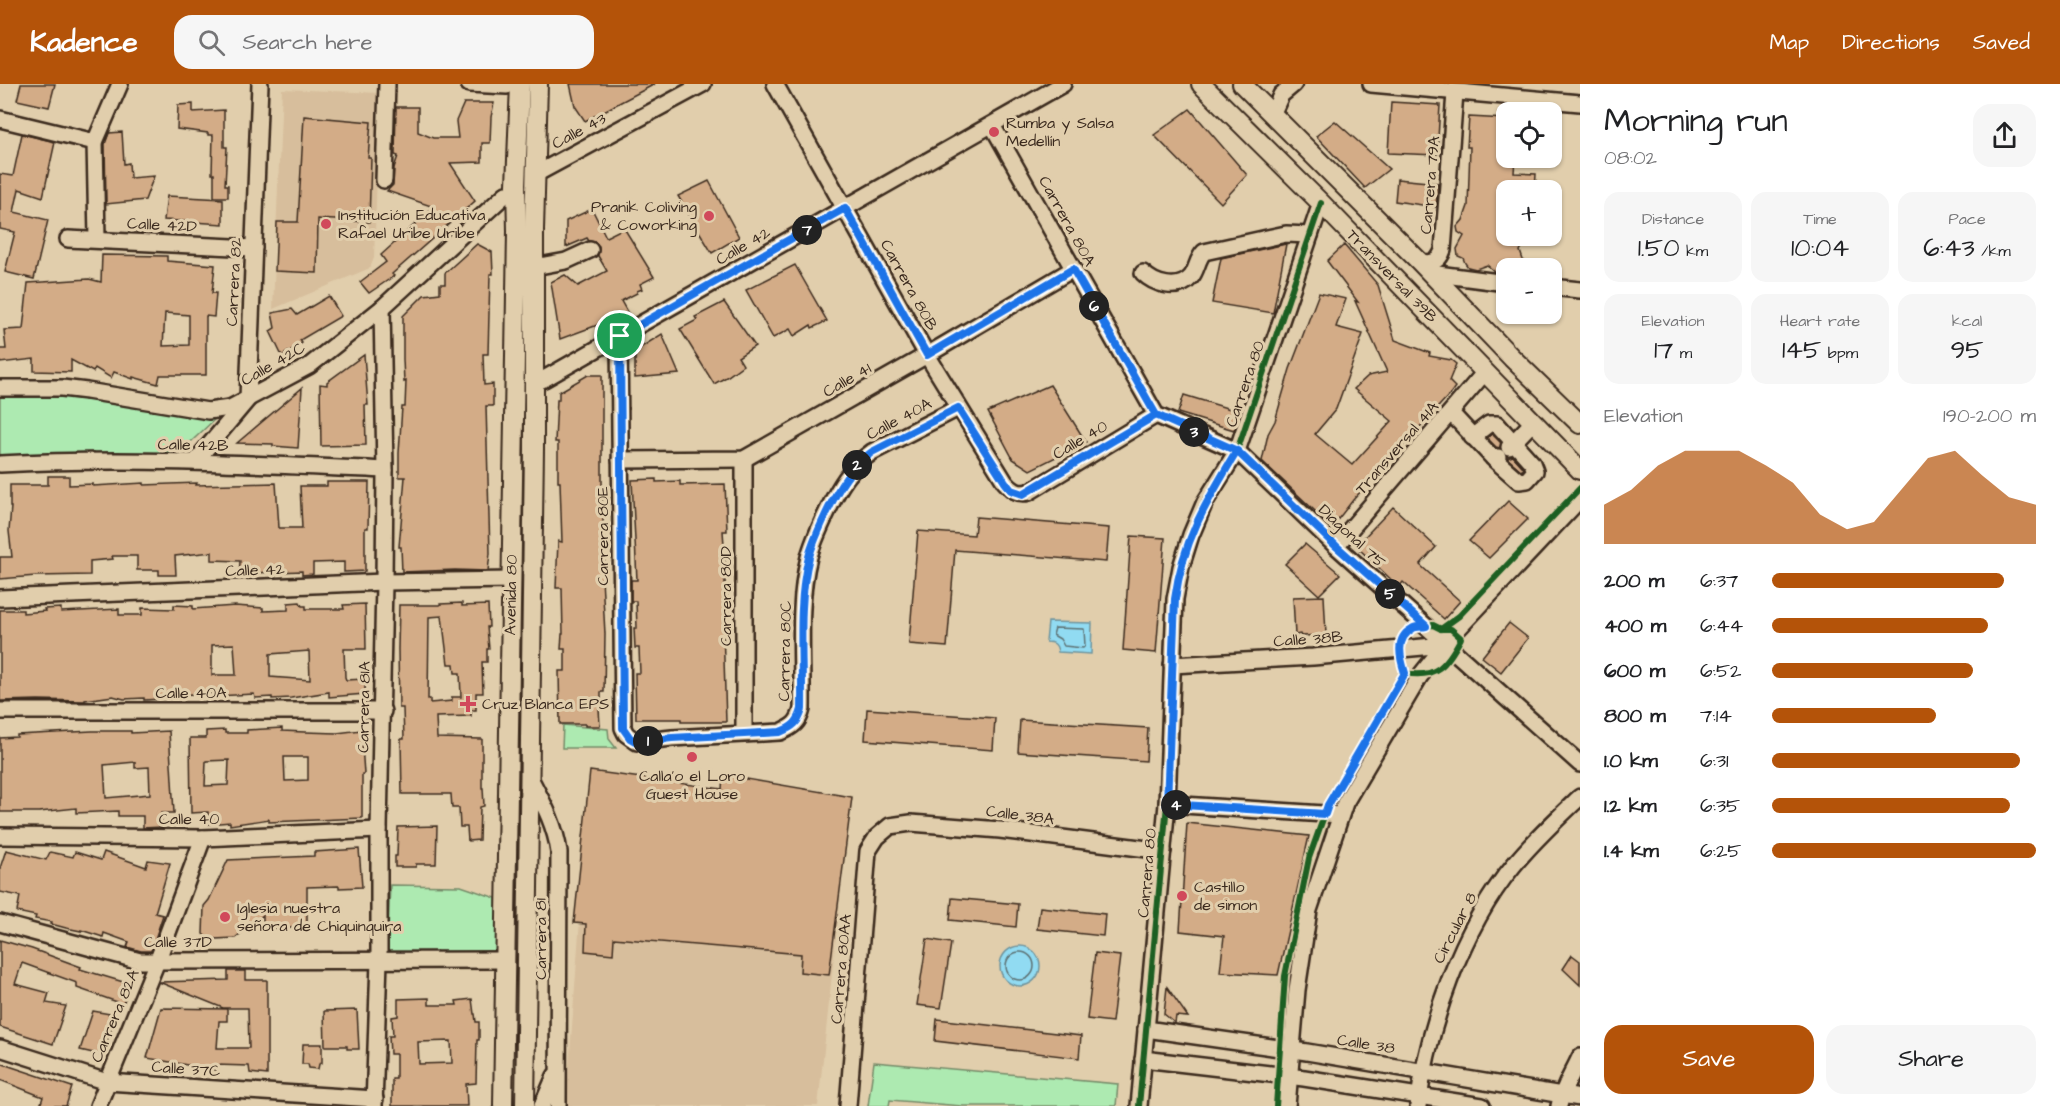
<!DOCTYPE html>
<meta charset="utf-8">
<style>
:root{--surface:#fff;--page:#f6f6f6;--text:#202124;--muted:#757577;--accent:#b45309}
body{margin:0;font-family:"Architects Daughter",sans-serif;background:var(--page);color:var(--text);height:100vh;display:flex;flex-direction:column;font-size:22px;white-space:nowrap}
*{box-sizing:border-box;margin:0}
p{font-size:20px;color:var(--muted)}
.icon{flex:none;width:33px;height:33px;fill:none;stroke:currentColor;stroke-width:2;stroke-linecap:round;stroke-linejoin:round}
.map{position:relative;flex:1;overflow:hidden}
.details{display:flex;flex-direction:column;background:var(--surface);width:480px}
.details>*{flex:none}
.buttons{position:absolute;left:1496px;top:18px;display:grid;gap:12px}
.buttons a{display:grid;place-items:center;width:66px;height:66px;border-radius:12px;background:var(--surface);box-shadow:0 2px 4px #0004;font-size:30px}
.pin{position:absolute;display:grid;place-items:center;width:51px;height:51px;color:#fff;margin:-26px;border:3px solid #fff;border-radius:50%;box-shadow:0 2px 6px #0007}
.km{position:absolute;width:30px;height:30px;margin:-15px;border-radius:50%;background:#222;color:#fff;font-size:16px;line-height:30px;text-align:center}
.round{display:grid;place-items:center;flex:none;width:63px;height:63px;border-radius:18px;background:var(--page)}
.overview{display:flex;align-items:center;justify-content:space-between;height:102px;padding:0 24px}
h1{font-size:33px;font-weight:600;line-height:45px}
.figures{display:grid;grid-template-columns:repeat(3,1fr);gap:9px;height:102px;padding:6px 24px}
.figures div{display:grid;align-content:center;border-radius:15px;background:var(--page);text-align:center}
.figures b{font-size:26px;font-weight:600}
.figures small{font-size:16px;font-weight:400}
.figures p{font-size:16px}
.chart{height:168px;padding:12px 24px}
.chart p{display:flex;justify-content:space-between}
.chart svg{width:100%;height:108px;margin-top:6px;fill:var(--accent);opacity:.7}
.button{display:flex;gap:12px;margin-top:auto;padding:12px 24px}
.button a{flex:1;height:69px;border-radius:18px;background:var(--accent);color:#fff;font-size:24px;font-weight:600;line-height:69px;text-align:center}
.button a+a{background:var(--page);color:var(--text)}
ul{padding:0 24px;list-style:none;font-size:20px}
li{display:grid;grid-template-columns:96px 72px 1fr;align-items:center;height:45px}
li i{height:15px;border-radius:8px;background:var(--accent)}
header{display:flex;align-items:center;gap:36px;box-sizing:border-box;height:84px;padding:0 30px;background:var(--accent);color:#fff}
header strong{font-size:28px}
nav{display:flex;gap:33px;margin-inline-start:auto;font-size:21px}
.search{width:420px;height:54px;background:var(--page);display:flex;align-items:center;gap:15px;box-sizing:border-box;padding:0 21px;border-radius:18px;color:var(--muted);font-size:22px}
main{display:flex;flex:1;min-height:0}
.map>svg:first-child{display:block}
.built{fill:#d7be9c}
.green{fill:#adeab1;stroke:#748a68;stroke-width:1.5}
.water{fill:#91dbf2;stroke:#6f949d;stroke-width:1.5}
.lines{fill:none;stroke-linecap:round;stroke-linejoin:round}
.shore{stroke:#5d7173;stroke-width:1.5}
.building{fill:#d3ac87;stroke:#3b2a1e;stroke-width:1.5;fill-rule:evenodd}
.minor-casing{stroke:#3b2a1e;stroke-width:20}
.major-casing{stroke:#3b2a1e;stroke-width:22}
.minor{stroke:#e1ceac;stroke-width:15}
.major{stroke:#e1ceac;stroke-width:18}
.cycleway-casing{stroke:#e1ceac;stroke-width:10}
.cycleway{stroke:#1b5e20;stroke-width:6}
.route-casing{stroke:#fff;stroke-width:12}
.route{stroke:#1a73e8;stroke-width:8}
.poi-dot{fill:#d1495b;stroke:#e1ceac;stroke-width:2}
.labels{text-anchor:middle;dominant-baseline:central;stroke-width:6;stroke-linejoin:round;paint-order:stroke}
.poi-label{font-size:16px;fill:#3b2a1e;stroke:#e1ceac;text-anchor:start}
.street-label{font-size:16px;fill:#3b2a1e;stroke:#e1ceac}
</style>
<header>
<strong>Kadence</strong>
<div class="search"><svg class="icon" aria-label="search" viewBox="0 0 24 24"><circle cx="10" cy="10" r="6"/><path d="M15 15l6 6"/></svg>Search here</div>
<nav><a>Map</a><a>Directions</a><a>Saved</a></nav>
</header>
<main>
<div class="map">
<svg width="1580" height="1022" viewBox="0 0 1580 1022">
<rect width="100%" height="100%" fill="#e1ceac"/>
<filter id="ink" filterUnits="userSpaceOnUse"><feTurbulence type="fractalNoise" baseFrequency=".0167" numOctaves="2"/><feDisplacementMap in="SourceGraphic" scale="12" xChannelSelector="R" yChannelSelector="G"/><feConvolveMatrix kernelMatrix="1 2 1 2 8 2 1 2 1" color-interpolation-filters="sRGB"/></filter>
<g filter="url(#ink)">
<g class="built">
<path d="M282 5 380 9 374 174 370 184 273 225Z"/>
<path d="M591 690 850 721 818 1022H566Z"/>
</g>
<g class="green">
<path d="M14 311 87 314 215 335 177 371 0 378V312Z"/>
<path d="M563 641 608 645 609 655 616 664H562Z"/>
<path d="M390 801 461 802 496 814 497 870 387 872Z"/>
<path d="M874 978 1118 1000 1116 1022H962L890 1016 889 1022H868Z"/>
</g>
<g class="water">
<path d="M1048 538 1092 539 1091 570 1058 568C1057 560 1054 558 1046 558Z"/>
<circle cx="1020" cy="882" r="20"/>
</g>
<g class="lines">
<g class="shore">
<path d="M1055 544 1084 545 1085 562 1083 564 1064 562 1060 555 1053 551Z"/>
<circle cx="1020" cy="882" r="14"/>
</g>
</g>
<g class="building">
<path d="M21 0H55L49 23 17 16Z"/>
<path d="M570 0H655L585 37 575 22Z"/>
<path d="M1391 18 1440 21 1437 71 1388 69Z"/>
<path d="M464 19H494L491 33 490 59H482V78L450 79 475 117 392 190 394 192 369 209 360 198 386 178 381 171 434 123 387 107 393 101 394 84 398 72 395 71 396 23H418V48L433 54H458L456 37Z"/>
<path d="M193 20V28L224 26V63H227L225 101H228V113H214V90H212L213 51H208V49L177 45 178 21Z"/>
<path d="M1190 25 1247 91 1221 119 1154 51Z"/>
<path d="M304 32 371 38 368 74H371L369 138 318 135 317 189 275 187 277 138H298Z"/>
<path d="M1469 33 1506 35V74H1515L1514 89 1536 90 1535 106H1506V152H1528L1520 167 1524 179 1512 181 1510 184H1506L1504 189 1495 188 1487 181 1476 185 1468 183 1465 179 1463 174 1458 172 1457 165 1464 152 1458 148 1457 143 1463 136 1468 122 1470 63H1467Z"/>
<path d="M1335 37 1389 85 1365 104 1316 52Z"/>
<path d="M122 48 124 80 129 79 130 94 154 92 145 116 106 120 105 60 109 49Z"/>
<path d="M22 50 55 58 43 113 19 105 14 128 48 136 34 195 5 188 15 148 0 145V90L13 92Z"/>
<path d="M1397 95 1438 99 1436 123 1395 117Z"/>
<path d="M709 97 739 153 712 169 678 112Z"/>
<path d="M167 112 223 115V140L164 136Z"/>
<path d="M592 125 606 153 624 144 654 193 640 200 642 205 637 207V209L621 217 631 235 608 248 603 239 560 255 551 198 565 191 578 202 607 187 598 172 599 162 595 158 589 157 587 154 566 163V137Z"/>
<path d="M477 160 492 168 493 190H490L488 270H483L484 301 493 300V322H486L490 469 488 487 455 486 402 488 401 463H399L405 393H399V369L402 323H405L406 297 404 298 403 275V232L424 211 440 209V200H445V189Z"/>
<path d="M1286 160 1273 229 1212 219 1221 174Z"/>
<path d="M1344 161 1378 201 1395 256 1430 269 1429 272 1451 276 1456 280 1449 297 1455 303 1450 310 1353 416 1332 443 1262 377 1268 350 1275 337 1290 285 1319 209 1346 215 1336 243 1363 250 1336 325 1315 350 1352 381 1392 337 1354 305 1368 292 1387 288 1355 217 1358 218 1327 177Z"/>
<path d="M102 171 167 172V177L215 181 212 209H216L214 233 206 232V291H160L158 300 133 293V295L114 288 111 294 95 284 93 288 71 276V288L34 287V275L0 279V265H6L4 246 23 245 28 199 89 195 101 198ZM165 229 189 231V261L163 262Z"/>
<path d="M795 181 827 237 812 244 811 241 794 252 790 245 773 254 746 206Z"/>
<path d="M329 212 341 232 300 256 302 259 282 272 270 247 275 244 272 229 292 225 297 231Z"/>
<path d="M724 218 755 262 738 273 743 281 728 292 714 300 680 245 697 236 695 233Z"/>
<path d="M662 250 679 290 635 294V267Z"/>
<path d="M364 271 368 321H365L366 361 321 362 320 300 327 301V298Z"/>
<path d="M588 291H602V408L605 494H602L605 550 604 608H601V624H599L600 642H585V640H560L559 587H565V565H561L562 550H563L562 504H556L558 457 562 458 560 398H558V358H555L557 316H559V308Z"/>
<path d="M1050 301 1086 358 1030 386 1013 375 988 328Z"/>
<path d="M302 304 298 364 273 362V360L237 359Z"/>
<path d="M1184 311 1240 328 1234 346 1178 329Z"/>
<path d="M1492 350 1501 359 1500 364 1496 363 1487 354Z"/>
<path d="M1513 372 1524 384 1522 387 1507 374Z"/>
<path d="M48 392H69V401L93 400V402L144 399V401L197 399 196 401 276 399 279 444H302L300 402H327V398H369L368 444H365V487L344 488V478L313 479V490L302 491V487L252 489V494H239L240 477 212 476V468L175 472 176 491H159V486H137V472H112L113 475 90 477V491L36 492 0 495V473H12L9 447 11 423H10V401H48Z"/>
<path d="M656 395V398L680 397V401L725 400 727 447H723L725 475V509H727L728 526 727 544H723L726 638H681V635H636L635 589H640L639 564H635L634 544H637L636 517H631V496H637L632 396Z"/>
<path d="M1508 417 1528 435 1489 474 1469 457Z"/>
<path d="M1393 423 1436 463 1420 481 1460 517 1444 535 1403 498 1399 503 1356 462Z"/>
<path d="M976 433 1109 444 1106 478 955 466 947 563 909 560 918 447 974 451Z"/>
<path d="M1131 452 1165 454 1156 569 1123 566Z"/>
<path d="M1305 460 1340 490 1319 511 1285 480Z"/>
<path d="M1324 512 1326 551 1301 552 1300 550 1295 551 1293 513Z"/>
<path d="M300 518 302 522H306V525H344L343 521 365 520 366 565H344L345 593 346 596 365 595V610L329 613V608L291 614 272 615V613L255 614 254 610 216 612V609L174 611 161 613V615L144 616V614L124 615 113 612 85 616V617L38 616 0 617V526H23V529L45 527 44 525 61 524V528L119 525V531H142V524L174 525V521L193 522V525L235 522 263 524V527L288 526V519ZM234 560 236 591H212V561ZM309 567 310 596 270 593V570Z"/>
<path d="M462 519V522L488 521 489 543H487L489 565H487V578H482L483 609H476V626H471V632L436 633 437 654 482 655V704H483L484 722 480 723 479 756 468 757 467 743H460L459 724H452L451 710H402L401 655H404L403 624H399L398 565 399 521H440V520ZM442 532 448 580H454L455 589H460L461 613H452V617L430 619V615H428L429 533Z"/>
<path d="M1509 539 1528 554 1501 588 1482 573Z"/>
<path d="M867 625 995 634 993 666 865 656Z"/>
<path d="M1020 636 1148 644 1146 677 1018 668Z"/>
<path d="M282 644V647L305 648 337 649 361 646 364 690H362V734L269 738V735L230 741V738L209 740 208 728 191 729 190 654H206V647L225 646V649H247V646ZM284 673H308V696L285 697ZM229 676 228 701 205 702 206 677Z"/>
<path d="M92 647H131V649L169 647 174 729H161L162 743 143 744V732H118V727L76 729V724L39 728H0V654L17 653V651ZM135 678V684L149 683 150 710 106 714 104 681Z"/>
<path d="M590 687 722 705 723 691 852 713 829 891 800 888 801 870 614 854 613 870 585 867 586 840 574 839Z"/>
<path d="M1187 739 1309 752 1278 891 1220 888 1224 852 1180 847Z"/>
<path d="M437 742 436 780H416V783H395V772H397L398 743Z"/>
<path d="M359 765 362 803 339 804V802L307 803V844H263V831L235 854 215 855 212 858 203 850 204 822 209 816 228 776 314 772V768Z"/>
<path d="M6 766 46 776 50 768 73 773 75 768 101 776 104 768 146 783 148 776 170 779 155 829 163 831 151 867H141L127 863 129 858 104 849 103 853 81 846V847L66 844 51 840 52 838 35 835 36 832 17 828 20 812 0 808V784Z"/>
<path d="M952 814 1018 820 1016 843 950 836Z"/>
<path d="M1040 823 1105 830 1103 852 1037 845Z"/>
<path d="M927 855 951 859 941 924 917 921Z"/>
<path d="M0 856 32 865 81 883 80 885 130 900 123 920 77 904V899L22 879 15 900 49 909 46 919 66 922 53 960 0 943Z"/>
<path d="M1095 869 1120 872 1112 938 1087 935Z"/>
<path d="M1572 871 1580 877V901L1563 885Z"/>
<path d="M228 887H245V896H267V991L250 989 249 982 216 981V986L147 974 161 924 227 925V937H219L217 964H249L248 924H223L159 898 228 896Z"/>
<path d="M1167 903 1188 933 1176 932 1175 939 1164 930Z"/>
<path d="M429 914V921H457L456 917 472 915 474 930H475L476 938H479V956H477L476 999 466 1000 467 1022H392V995H396V970H390L389 952H393L392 933 398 932V915ZM451 957 452 979 419 980 418 958Z"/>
<path d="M357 926 359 965H347V962H325L324 927Z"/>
<path d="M93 927 116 931 102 971 80 966Z"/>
<path d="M937 935 1081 952 1079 974 935 957Z"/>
<path d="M303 960H322V979L319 980 318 985 309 984 308 980H302Z"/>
<path d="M0 979 72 1003 66 1022H40L43 1013 0 996Z"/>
</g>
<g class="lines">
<defs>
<g id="minor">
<path d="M469 0 507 2"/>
<path d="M775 0 927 271 1005 398C1012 406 1018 411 1029 408L1156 331"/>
<path d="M1371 0 1580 19"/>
<path d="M1272 31 1281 11 1294 0"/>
<path d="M0 35 95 58"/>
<path d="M992 41 1156 331 1237 367 1336 462 1580 680"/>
<path d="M536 90 703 0"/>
<path d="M384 96 387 0"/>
<path d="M68 155 254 164"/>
<path d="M97 155 95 58 120 0"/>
<path d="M1420 178C1432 180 1439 178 1443 166L1455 9"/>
<path d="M534 183 566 177 590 166"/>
<path d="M1143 189C1154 200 1178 208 1191 193 1197 186 1197 175 1204 168L1286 150 1310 151"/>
<path d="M1430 189 1506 199"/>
<path d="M1551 203 1580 206"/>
<path d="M619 252 623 644 626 650 637 658 672 654 780 648C793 643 799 638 802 625 803 576 797 520 809 473 813 457 821 441 828 426 839 403 851 383 872 368L958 324"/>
<path d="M533 300 544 295 1063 0"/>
<path d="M0 304H62L87 307 208 327 230 324 309 282 382 224 506 110"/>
<path d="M1451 329 1493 374 1498 373"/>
<path d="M1472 353 1489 340H1497L1532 379 1535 387 1527 396 1519 397 1494 375"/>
<path d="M1509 363 1533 338"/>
<path d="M620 376 744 375 927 271 1073 185"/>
<path d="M195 378 248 315 260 0"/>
<path d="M0 380C128 373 257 380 385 386"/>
<path d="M1336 462 1485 288"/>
<path d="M0 514 384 498 512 496"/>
<path d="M1172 581 1313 573 1445 561"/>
<path d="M0 627H383"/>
<path d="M744 649V375"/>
<path d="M530 694C543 719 555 740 559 768L558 1022"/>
<path d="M1167 720 1340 731"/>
<path d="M0 752 203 754 379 746"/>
<path d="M0 839 140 877 505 876"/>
<path d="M1146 945 1307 968 1580 1014"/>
<path d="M0 964 107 998 375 1015"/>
<path d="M1143 975 1304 994 1482 1022"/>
<path d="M98 1022 160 870 203 754"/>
<path d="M374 1022 379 877V746L384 498 385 386 382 224"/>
<path d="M542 1022 555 992"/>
<path d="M848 1022 868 767 877 753 890 742 911 739 1000 746 1163 767"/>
<path d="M1139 1022 1167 720 1175 515 1181 483 1191 451 1205 418 1237 367 1321 119"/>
<path d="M1287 1022 1297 906 1309 826 1345 719 1420 592 1455 548 1580 415"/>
<path d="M1418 1022C1428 942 1461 845 1513 782 1533 757 1557 735 1580 713"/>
<path d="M1559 1022C1562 1005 1573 989 1580 973"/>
</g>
<g id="major">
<path d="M1201 0 1321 119 1580 386"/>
<path d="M1242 0 1420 178 1512 274 1580 340"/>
<path d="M503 1022 517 147 516 101 520 0"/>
<path d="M525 1022 534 365V146L538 0"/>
</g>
</defs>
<use href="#minor" class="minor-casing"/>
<use href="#major" class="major-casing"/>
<use href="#minor" class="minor"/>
<use href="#major" class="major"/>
<defs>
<g id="cycleway">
<path d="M619 252 623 644 626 650 637 658 672 654 780 648C793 643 799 638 802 625 803 576 797 520 809 473 813 457 821 441 828 426 839 403 851 383 872 368L958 324"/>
<path d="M1433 541 1441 545H1451L1461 554C1447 581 1436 595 1405 589 1400 574 1395 552 1413 544 1418 541 1427 542 1433 541Z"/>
<path d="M1441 545 1459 532 1580 404"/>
<path d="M1139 1022 1167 720 1175 515 1181 483 1191 451 1205 418 1237 367 1321 119"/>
<path d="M1276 1022 1285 892 1309 774 1328 721 1405 589"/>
</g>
</defs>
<use href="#cycleway" class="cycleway-casing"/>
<use href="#cycleway" class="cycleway"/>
</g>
</g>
<g class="lines" filter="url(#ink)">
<defs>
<path id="route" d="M620 252 623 644 630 654 637 658 672 654 780 648C793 643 799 638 802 625 803 577 797 519 809 473 813 457 821 441 828 426 839 403 851 383 872 368L958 324 1005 398 1011 406 1023 410 1156 331 1237 367C1207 417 1183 455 1175 515L1167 720 1325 730 1328 721 1405 589C1400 574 1395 554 1412 545 1415 542 1422 543 1426 542L1336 462 1237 367 1156 331 1073 185 927 271 845 124 620 252"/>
</defs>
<use href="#route" class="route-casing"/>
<use href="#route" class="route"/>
</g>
<g class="poi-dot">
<circle cx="994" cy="48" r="6"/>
<circle cx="709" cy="132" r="6"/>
<circle cx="326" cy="140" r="6"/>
<path d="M465 611h6v6h6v6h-6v6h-6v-6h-6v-6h6z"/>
<circle cx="692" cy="673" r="6"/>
<circle cx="1182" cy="812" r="6"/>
<circle cx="225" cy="833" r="6"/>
</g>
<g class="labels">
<g class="poi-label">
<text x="1006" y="39">Rumba y Salsa<tspan x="1006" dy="18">Medellín</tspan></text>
<text x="697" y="123" text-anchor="end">Pranik Coliving<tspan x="697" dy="18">&amp; Coworking</tspan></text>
<text x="338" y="131">Institución Educativa<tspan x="338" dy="18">Rafael Uribe Uribe</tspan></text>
<text x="482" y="620">Cruz Blanca EPS</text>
<text x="692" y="692" text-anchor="middle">Calla'o el Loro<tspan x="692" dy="18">Guest House</tspan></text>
<text x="1194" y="803">Castillo<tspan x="1194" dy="18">de simon</tspan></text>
<text x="237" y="824">Iglesia nuestra<tspan x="237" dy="18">señora de Chiquinquira</tspan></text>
</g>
<g class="street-label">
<text transform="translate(579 47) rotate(-28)">Calle 43</text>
<text transform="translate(1430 101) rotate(-85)">Carrera 79A</text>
<text transform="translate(1067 137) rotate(61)">Carrera 80A</text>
<text transform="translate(162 141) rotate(3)">Calle 42D</text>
<text transform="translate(743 162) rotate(-30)">Calle 42</text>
<text transform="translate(1392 192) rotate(46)">Transversal 39B</text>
<text transform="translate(234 198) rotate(-87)">Carrera 82</text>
<text transform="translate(909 201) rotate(61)">Carrera 80B</text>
<text transform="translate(273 280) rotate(-30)">Calle 42C</text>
<text transform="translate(847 296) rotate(-30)">Calle 41</text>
<text transform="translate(1245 300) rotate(-71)">Carrera 80</text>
<text transform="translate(899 335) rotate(-28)">Calle 40A</text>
<text transform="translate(1080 356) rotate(-31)">Calle 40</text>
<text transform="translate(193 361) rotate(1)">Calle 42B</text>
<text transform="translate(1397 364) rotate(-49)">Transversal 41A</text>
<text transform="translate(603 452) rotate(-90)">Carrera 80E</text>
<text transform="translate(1352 452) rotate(43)">Diagonal 75</text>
<text transform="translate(255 486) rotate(-2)">Calle 42</text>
<text transform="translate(511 511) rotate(-89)">Avenida 80</text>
<text transform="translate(726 512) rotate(-90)">Carrera 80D</text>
<text transform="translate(1308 555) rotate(-4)">Calle 38B</text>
<text transform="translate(785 567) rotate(-89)">Carrera 80C</text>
<text x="191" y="609">Calle 40A</text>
<text transform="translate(364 623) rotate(-89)">Carrera 81A</text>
<text transform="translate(1020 731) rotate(7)">Calle 38A</text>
<text x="189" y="735">Calle 40</text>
<text transform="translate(1147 789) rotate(-85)">Carrera 80</text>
<text transform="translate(1455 844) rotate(-63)">Circular 8</text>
<text transform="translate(541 855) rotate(-90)">Carrera 81</text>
<text x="178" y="858">Calle 37D</text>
<text transform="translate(841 885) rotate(-85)">Carrera 80AA</text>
<text transform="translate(115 932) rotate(-67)">Carrera 82A</text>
<text transform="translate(1366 960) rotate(9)">Calle 38</text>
<text transform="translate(186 985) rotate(4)">Calle 37C</text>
</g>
</g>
</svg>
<div class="buttons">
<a><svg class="icon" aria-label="locate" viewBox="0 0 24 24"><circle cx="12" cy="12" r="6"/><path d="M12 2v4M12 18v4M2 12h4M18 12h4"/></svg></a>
<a>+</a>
<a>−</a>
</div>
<div class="pin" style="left:620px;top:252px;background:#1e9e55"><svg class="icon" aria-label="arrive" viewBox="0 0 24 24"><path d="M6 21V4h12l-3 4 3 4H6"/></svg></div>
<b class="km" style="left:648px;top:657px">1</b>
<b class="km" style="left:857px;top:381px">2</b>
<b class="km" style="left:1194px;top:348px">3</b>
<b class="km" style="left:1176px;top:721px">4</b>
<b class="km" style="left:1390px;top:510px">5</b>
<b class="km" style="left:1094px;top:222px">6</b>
<b class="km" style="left:807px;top:146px">7</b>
</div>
<section class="details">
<div class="overview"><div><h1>Morning run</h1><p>08:02</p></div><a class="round"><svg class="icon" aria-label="share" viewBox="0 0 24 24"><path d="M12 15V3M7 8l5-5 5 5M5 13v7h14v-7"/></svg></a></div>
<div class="figures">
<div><p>Distance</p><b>1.50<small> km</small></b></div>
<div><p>Time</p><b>10:04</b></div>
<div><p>Pace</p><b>6:43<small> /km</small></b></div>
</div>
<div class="figures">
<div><p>Elevation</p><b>17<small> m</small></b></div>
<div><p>Heart rate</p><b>145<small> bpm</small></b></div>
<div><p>kcal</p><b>95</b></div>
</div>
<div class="chart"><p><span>Elevation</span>190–200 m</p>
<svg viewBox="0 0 160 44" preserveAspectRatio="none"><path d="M0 44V28L10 22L20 12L30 6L40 6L50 6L60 12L70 19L80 32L90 38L100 35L110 22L120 9L130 6L140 16L150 25L160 28V44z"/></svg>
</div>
<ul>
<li><b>200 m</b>6:37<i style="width:88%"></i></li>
<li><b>400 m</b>6:44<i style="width:82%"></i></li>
<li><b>600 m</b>6:52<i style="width:76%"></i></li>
<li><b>800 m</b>7:14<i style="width:62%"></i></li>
<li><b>1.0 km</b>6:31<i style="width:94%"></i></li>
<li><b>1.2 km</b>6:35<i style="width:90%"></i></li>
<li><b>1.4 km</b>6:25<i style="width:100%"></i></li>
</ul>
<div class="button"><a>Save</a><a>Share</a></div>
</section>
</main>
